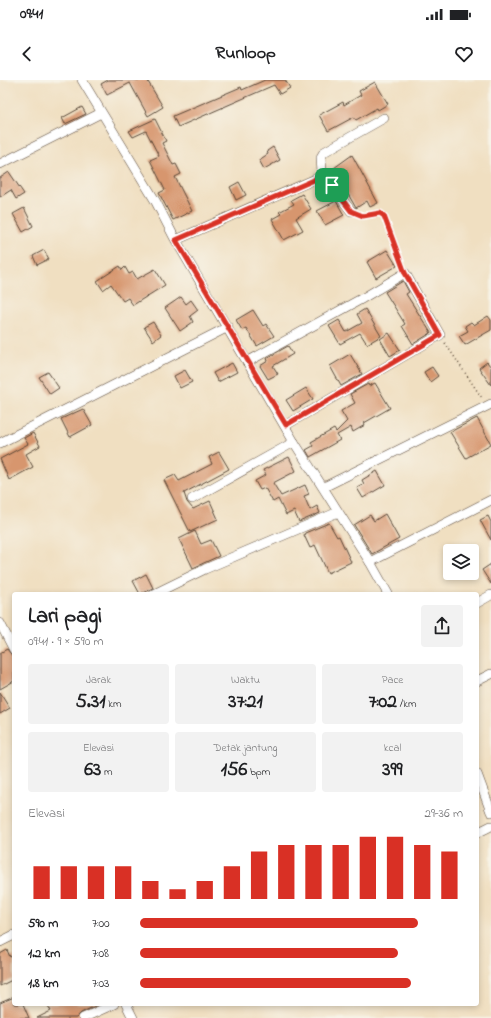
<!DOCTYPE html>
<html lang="id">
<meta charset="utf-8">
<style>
:root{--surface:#fff;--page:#f2f2f2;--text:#202124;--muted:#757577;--accent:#d93025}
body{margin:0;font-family:"Indie Flower",sans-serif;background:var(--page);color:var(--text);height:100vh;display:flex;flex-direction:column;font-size:15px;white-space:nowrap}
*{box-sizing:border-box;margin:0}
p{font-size:13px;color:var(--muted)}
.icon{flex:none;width:22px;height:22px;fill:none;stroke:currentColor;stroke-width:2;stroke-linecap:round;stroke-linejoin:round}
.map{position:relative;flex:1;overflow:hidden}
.side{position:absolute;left:12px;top:512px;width:467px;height:414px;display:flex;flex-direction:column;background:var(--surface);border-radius:4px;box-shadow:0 2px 6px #0003}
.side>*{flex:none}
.buttons{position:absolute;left:443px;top:464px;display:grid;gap:8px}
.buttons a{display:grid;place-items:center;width:36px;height:36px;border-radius:4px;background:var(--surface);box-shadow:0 2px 6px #0003;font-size:20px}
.pin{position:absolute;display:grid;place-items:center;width:34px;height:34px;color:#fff;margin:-17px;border-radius:8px;box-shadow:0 2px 6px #0006}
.round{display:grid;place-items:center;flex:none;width:42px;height:42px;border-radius:4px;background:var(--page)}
.overview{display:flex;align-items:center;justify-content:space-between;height:68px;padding:0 16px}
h1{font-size:22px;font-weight:800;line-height:30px}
.figures{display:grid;grid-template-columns:repeat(3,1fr);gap:6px;height:68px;padding:4px 16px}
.figures div{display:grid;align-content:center;border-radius:4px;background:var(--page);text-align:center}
.figures b{font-size:20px;font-weight:800}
.figures small{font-size:11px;font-weight:400}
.figures p{font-size:11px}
.chart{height:112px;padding:8px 16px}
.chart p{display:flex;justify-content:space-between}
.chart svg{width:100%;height:72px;margin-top:4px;stroke:var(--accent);stroke-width:6}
ul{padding:0 16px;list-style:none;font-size:13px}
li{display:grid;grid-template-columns:64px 48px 1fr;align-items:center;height:30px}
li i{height:10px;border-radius:5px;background:var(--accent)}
.status{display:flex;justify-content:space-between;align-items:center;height:28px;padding:0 20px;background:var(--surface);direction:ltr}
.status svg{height:11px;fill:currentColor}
header{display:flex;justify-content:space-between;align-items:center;height:52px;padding:0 16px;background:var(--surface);font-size:18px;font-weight:800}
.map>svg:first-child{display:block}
.building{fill:#d7966e}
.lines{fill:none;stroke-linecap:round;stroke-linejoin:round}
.minor-casing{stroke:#564536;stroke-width:10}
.path{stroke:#564536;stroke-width:1.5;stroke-dasharray:1 3;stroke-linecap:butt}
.minor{stroke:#fff;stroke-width:9}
.route-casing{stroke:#fff;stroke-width:8}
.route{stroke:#d93025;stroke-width:5}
</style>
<div class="status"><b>09:41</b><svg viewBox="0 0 49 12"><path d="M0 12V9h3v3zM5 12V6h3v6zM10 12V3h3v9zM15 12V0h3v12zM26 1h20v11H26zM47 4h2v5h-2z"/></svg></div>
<header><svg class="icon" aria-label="back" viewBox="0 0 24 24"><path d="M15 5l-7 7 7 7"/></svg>Runloop<svg class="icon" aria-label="heart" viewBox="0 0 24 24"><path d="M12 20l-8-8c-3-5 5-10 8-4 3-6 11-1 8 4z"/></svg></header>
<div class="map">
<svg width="491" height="938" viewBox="0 0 491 938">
<rect width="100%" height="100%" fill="#f7f3e8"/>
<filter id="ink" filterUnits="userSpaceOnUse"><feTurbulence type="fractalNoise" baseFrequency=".025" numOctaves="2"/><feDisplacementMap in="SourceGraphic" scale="8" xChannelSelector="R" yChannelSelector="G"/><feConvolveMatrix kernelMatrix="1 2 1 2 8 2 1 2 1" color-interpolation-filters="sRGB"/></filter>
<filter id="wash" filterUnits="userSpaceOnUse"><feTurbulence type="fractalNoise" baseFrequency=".012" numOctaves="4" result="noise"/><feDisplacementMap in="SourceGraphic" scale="16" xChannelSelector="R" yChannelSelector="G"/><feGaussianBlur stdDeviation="0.9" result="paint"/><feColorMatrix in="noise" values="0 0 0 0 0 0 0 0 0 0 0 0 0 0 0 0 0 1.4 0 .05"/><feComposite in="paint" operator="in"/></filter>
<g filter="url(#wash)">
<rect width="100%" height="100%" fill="#f0dfc1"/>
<g id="blocks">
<g class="building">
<path d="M108 0H147L163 27 148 36 130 3 107 15 101 4Z"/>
<path d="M265 0H285L290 8 280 14 274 5 178 47 173 36 241 7 242 10Z"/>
<path d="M375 2 388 24 378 30 377 28 356 40 354 37 328 51 319 35 343 22 344 25 361 15 359 11Z"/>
<path d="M82 27 86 34 65 44 62 38Z"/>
<path d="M155 39 166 61 162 63 173 85 176 84 181 94 175 97 192 131 173 140 159 113 165 110 150 80 159 76 146 51 133 57 129 51Z"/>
<path d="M273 67 280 80 264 89 259 80 268 74 267 71Z"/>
<path d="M352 75 378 123 370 127 367 121 356 128 348 114 346 115 333 97 338 94 334 88Z"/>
<path d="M9 92 24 114 16 119 11 110 0 117V98Z"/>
<path d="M239 102 246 115 236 120 230 107Z"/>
<path d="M302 114 311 129 296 138 303 150 284 160 272 139 281 134 279 132 294 124 291 120Z"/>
<path d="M336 121 344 135 325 145 317 131Z"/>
<path d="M24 128 33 146 23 152 13 134Z"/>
<path d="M44 170 49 179 37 185 33 176Z"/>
<path d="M387 170 397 186 376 198 367 182Z"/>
<path d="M120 186 122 190 125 187 129 194 133 192 137 199 155 189 165 205 133 225 128 218 123 221 111 204 103 210 97 201Z"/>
<path d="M403 201 409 212 406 214 431 253 413 264 402 246 405 244 385 212Z"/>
<path d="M181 217 186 224 191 220 198 230 190 236 193 242 180 251 165 228Z"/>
<path d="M365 229 381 256 367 264 360 253 340 264 329 246 339 240 346 252 362 243 357 234Z"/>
<path d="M253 230 263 246 266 244 274 256 257 266 246 248 242 250 236 240Z"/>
<path d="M488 236 491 240V250L465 265 459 256 468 251 465 246 471 242 474 245Z"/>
<path d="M153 242 161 255 153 261 144 247Z"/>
<path d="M389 253 400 270 390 276 380 259Z"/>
<path d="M288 266 293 274 273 286 278 294 268 299 260 286 268 281 267 278Z"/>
<path d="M350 274 362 294 341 306 330 286Z"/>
<path d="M487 282 491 287V305L479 288Z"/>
<path d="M232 283 237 292 218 302 213 293Z"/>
<path d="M432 287 438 296 430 302 424 292Z"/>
<path d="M185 290 192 302 180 308 174 296Z"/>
<path d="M48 292 59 308 50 314 39 297Z"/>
<path d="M375 303 390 328 364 343 365 345 353 352 351 347 337 355 340 360 310 377 306 370 313 366 311 362 334 349 336 352 347 341 341 331 355 323 350 314 368 304 369 306Z"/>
<path d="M306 308 313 319 293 331 286 320Z"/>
<path d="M83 329 92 345 70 357 61 339Z"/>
<path d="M477 338 491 364 466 378 450 352Z"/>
<path d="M33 353 40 366 26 374 33 387 9 400 0 379 28 364 24 358Z"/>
<path d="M219 372 229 389 184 413 187 422 193 429 210 421 218 439 190 452 164 400 175 395 179 401 212 384 209 377Z"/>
<path d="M289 377 296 391 273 403 281 416 305 405 309 414 304 416 310 430 317 426 320 433 299 442 294 431 286 435 278 419 273 422 265 408 260 410 255 401 266 395 263 390Z"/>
<path d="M377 391 385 405 363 418 357 408 364 404 362 400Z"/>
<path d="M385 434 399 459 372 474 354 445 370 435 374 441Z"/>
<path d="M488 436 491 442V460L480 440Z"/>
<path d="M329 443 337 457 339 456 351 482 328 493 315 465 310 468 304 455 305 453Z"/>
<path d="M195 451 201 464 211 460 219 476 193 488 179 459Z"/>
<path d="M491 484V504L482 490Z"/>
<path d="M146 494 153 508 140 514 133 501Z"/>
<path d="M7 569 14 578V601L0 609V573Z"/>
<path d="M0 612 10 628 0 634Z"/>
<path d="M7 870 10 877 14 875V899L0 906V874Z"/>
<path d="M14 917V924H23L29 938H0V923Z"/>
<path d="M47 924H99L81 933 76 938H37L51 931Z"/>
</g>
</g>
</g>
<g filter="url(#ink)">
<use href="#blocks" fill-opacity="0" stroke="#564536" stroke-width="1"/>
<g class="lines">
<defs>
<g id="minor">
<path d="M82 0 156 122 174 157 294 362 370 482 388 514"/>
<path d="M0 84 101 33"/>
<path d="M322 93 351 131"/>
<path d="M176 160 320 97 322 93 321 77 324 72 384 38"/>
<path d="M247 282 363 218 405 193 440 255 286 345"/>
<path d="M0 363 228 247"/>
<path d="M324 407 491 324"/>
<path d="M192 419 294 362"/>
<path d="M370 482 491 420"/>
<path d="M154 514 205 489 338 432"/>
<path d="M477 523 491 515"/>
<path d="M0 543 14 570"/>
<path d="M477 601 491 594"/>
<path d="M477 694 491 732"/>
<path d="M477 753 491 746"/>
<path d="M0 862 14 855"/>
<path d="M126 924 133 938"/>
<path d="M83 938 114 924"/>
</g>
</defs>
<use href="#minor" class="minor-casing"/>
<g class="path">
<path d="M360 135 367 136 380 133 383 135 402 185"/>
<path d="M445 263 482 318"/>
</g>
<use href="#minor" class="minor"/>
</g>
</g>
<g class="lines" filter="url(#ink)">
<defs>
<path id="route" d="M322 93 351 131 363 136 380 133 384 136 405 193 440 255 286 345 176 160 314 100Z"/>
</defs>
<use href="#route" class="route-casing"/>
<use href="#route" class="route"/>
</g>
</svg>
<div class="buttons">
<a><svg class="icon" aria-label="layers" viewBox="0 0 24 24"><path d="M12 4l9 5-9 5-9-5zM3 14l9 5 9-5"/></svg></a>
</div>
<div class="pin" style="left:332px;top:105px;background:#1e9e55"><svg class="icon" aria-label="arrive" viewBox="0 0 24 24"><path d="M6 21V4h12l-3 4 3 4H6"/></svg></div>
<section class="side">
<div class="overview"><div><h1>Lari pagi</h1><p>09:41 · 9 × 590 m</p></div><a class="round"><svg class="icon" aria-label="share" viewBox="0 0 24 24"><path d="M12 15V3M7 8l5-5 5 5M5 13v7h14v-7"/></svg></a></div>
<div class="figures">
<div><p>Jarak</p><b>5.31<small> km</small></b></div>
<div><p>Waktu</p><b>37:21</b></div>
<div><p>Pace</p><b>7:02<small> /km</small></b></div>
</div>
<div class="figures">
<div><p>Elevasi</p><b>63<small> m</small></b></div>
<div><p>Detak jantung</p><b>156<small> bpm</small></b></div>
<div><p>kcal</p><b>399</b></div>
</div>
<div class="chart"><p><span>Elevasi</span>29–36 m</p>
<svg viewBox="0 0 160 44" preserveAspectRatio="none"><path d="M5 44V24M15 44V24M25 44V24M35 44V24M45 44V33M55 44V38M65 44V33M75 44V24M85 44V15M95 44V11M105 44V11M115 44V11M125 44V6M135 44V6M145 44V11M155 44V15"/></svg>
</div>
<ul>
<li><b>590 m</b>7:00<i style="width:86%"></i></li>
<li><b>1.2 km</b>7:08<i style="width:80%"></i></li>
<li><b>1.8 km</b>7:03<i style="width:84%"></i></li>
</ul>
</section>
</div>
